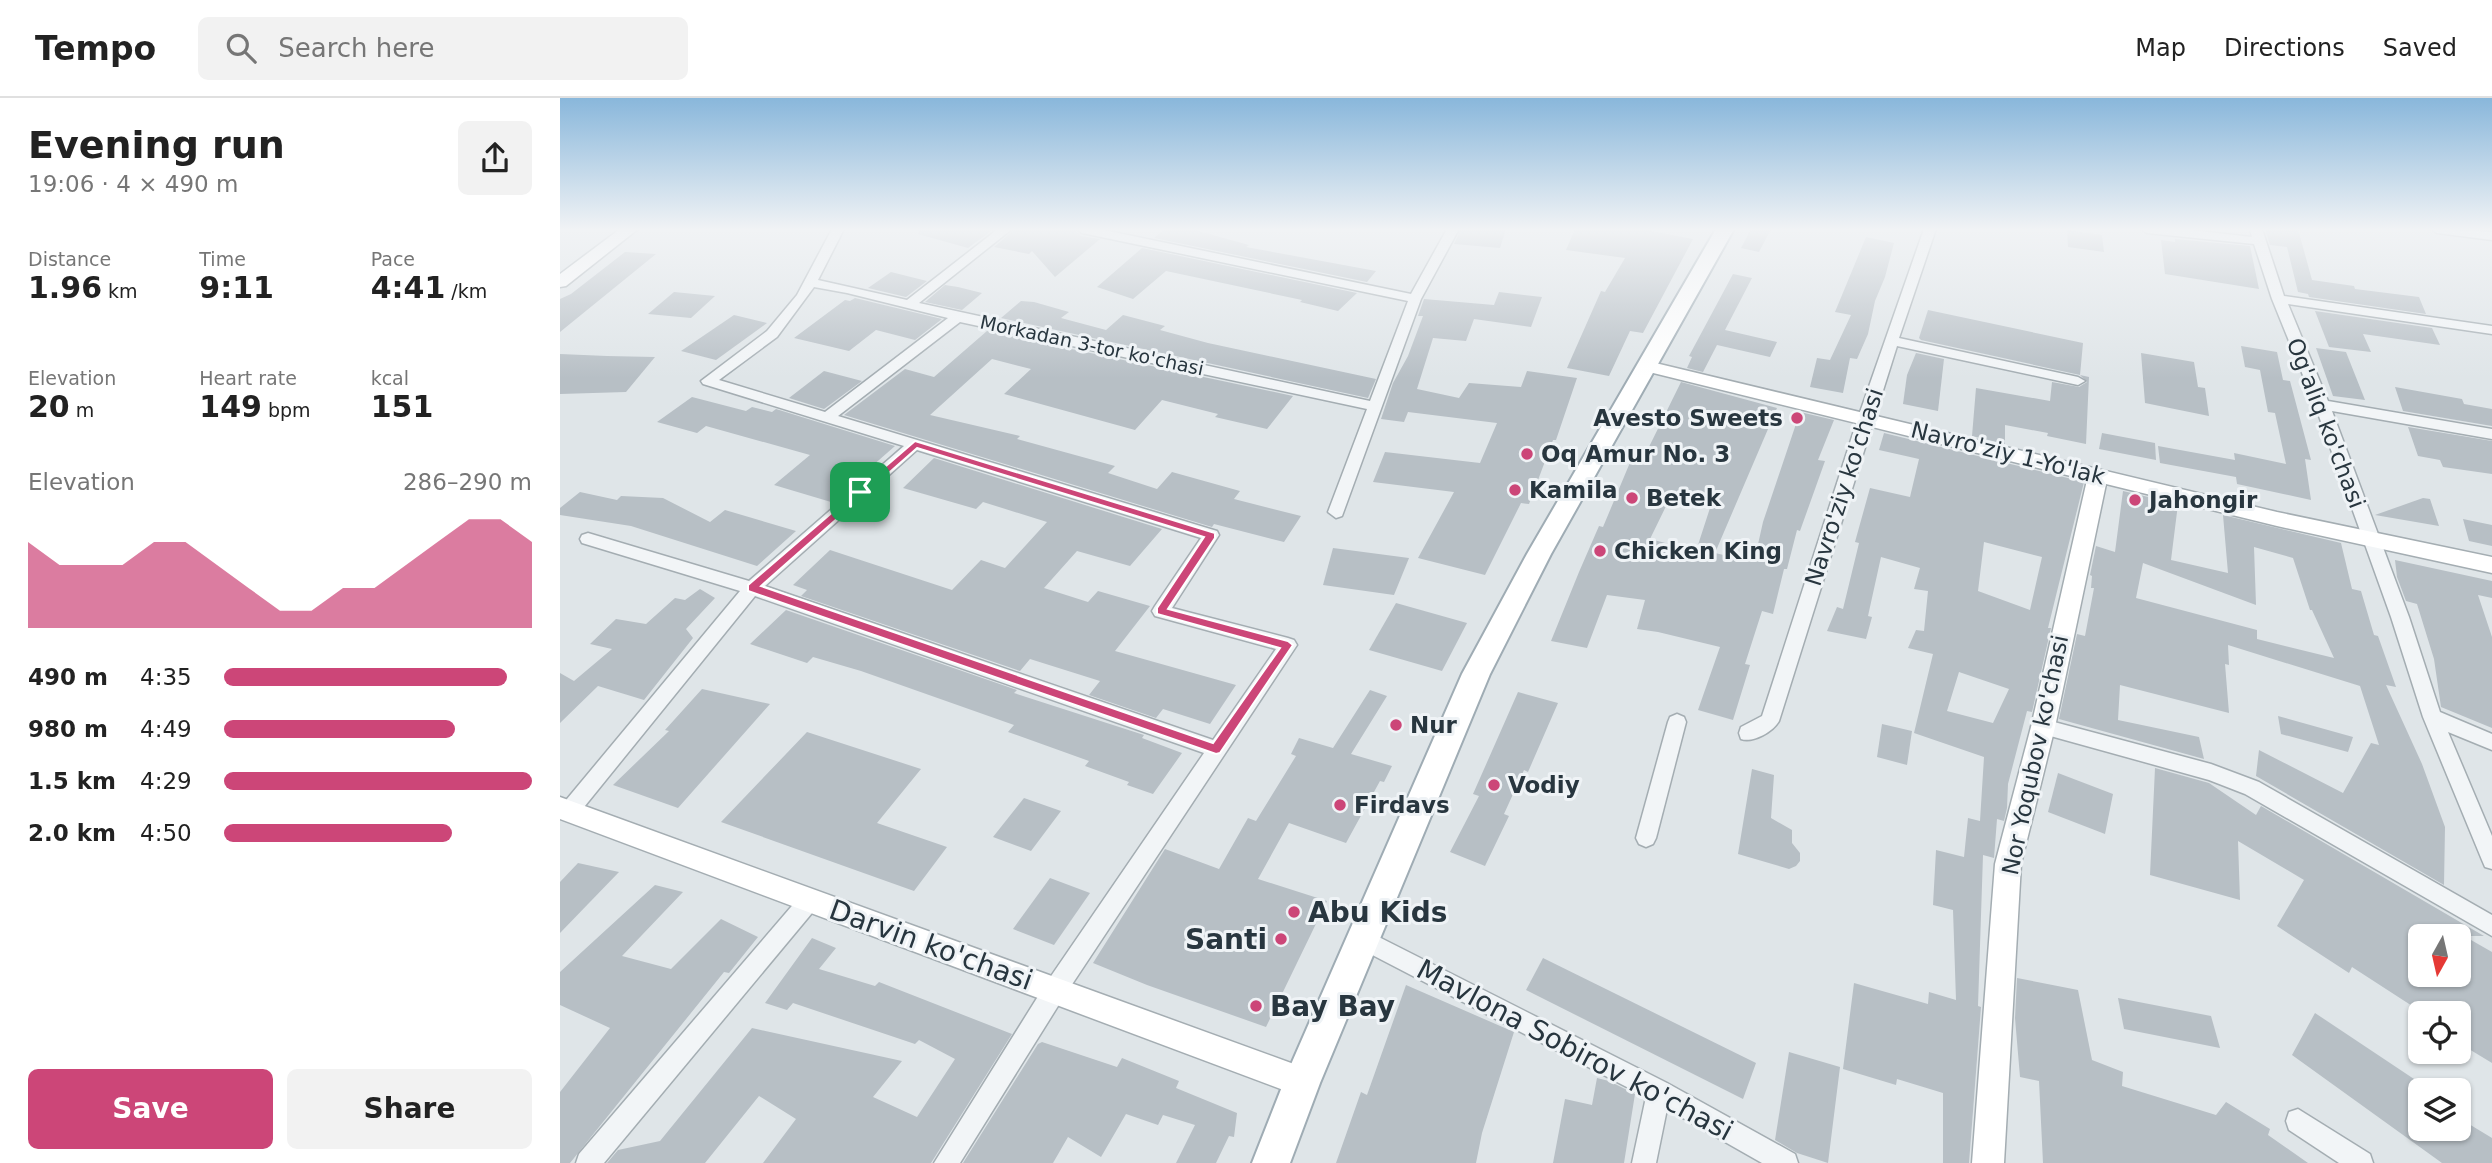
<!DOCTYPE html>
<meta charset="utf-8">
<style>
:root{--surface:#fff;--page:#f2f2f2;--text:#222;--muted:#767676;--line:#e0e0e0;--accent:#cc4678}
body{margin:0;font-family:"DejaVu Sans",sans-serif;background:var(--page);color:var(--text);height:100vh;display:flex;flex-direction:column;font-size:26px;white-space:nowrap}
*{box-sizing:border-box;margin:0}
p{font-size:23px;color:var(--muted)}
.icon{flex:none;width:38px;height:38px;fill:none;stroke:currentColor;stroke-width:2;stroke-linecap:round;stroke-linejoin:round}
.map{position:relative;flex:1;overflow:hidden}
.side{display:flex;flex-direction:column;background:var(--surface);width:560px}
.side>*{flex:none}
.needle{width:46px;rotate:188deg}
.tools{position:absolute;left:1848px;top:826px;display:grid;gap:14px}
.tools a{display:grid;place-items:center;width:63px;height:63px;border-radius:10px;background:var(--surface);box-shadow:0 2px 5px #0004;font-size:35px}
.pin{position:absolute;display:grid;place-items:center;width:60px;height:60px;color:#fff;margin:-30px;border-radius:14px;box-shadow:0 4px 10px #0006}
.round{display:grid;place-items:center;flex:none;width:74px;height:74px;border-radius:10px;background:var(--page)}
.summary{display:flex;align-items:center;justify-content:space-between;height:119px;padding:0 28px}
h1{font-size:38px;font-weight:700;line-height:52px}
.metrics{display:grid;grid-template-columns:repeat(3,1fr);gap:10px;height:119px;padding:7px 28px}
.metrics div{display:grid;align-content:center}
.metrics b{font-size:30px;font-weight:700}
.metrics small{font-size:19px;font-weight:400}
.metrics p{font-size:19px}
.chart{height:196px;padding:14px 28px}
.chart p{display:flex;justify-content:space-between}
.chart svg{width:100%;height:126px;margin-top:7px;fill:var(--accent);opacity:.7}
.button{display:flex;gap:14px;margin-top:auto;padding:14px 28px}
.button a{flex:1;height:80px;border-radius:10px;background:var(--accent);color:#fff;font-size:28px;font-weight:700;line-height:80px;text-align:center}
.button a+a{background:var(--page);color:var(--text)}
ul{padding:0 28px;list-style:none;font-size:23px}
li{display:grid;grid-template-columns:112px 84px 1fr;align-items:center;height:52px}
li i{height:18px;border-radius:9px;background:var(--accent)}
header{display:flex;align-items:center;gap:42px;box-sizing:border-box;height:98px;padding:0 35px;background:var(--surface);border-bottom:2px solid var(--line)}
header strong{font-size:33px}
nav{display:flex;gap:38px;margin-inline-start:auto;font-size:24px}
.search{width:490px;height:63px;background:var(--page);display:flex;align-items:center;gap:18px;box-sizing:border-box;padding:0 24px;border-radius:10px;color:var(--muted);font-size:26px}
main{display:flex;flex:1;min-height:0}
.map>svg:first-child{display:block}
.building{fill:#b7bfc5;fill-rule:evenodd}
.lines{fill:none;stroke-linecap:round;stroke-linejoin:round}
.street-casing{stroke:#a4adb2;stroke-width:3}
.secondary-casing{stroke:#a4adb2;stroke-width:3}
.primary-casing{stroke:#9facb4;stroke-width:4}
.street{fill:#f2f5f7;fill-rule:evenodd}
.secondary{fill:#fff;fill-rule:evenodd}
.primary{fill:#fff;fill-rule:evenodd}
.route{fill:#cc4678;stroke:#fff;stroke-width:2;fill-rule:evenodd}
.poi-dot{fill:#cc4678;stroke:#eff3f6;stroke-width:2.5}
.labels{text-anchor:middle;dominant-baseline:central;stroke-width:6;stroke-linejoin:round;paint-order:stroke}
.far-street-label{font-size:19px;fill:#28363f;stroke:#eff3f6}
.poi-label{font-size:23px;font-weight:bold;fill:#28363f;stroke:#eff3f6;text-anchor:start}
.street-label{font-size:23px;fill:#28363f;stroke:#eff3f6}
.near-poi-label{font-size:28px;font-weight:bold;fill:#28363f;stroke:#eff3f6;text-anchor:start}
.near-street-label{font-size:28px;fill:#28363f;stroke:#eff3f6}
</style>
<header>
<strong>Tempo</strong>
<div class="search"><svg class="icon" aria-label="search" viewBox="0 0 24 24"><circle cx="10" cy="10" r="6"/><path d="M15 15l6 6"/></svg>Search here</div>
<nav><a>Map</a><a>Directions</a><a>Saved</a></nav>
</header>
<main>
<section class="side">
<div class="summary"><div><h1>Evening run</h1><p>19:06 · 4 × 490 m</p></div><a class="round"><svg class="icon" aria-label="share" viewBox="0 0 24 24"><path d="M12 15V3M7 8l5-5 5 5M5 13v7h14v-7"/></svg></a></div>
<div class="metrics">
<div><p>Distance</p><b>1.96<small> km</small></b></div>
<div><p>Time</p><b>9:11</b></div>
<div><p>Pace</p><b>4:41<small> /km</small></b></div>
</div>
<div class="metrics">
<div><p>Elevation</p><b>20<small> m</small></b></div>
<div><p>Heart rate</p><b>149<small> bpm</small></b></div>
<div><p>kcal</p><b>151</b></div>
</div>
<div class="chart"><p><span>Elevation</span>286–290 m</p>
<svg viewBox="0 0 160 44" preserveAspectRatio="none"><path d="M0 44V14L10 22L20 22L30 22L40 14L50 14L60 22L70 30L80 38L90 38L100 30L110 30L120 22L130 14L140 6L150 6L160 14V44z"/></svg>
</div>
<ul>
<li><b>490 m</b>4:35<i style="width:92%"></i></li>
<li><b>980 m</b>4:49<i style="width:75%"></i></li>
<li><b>1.5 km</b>4:29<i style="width:100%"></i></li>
<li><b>2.0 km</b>4:50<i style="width:74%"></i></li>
</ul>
<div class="button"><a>Save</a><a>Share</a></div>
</section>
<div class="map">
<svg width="1932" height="1065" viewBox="0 0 1932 1065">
<rect width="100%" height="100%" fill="#dfe5e8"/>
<g class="building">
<path d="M359 131H434L408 150 358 136Z"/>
<path d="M455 131H514L521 138 540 141 495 179 472 153 469 156 434 149Z"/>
<path d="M605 131H631L689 147 686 149 816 173 807 184 594 140Z"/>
<path d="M901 131H946L940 150 894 146Z"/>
<path d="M1015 131H1081L1133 141 1083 235 1070 233 1049 278 1007 270 1041 193 1045 194 1065 160 1006 152Z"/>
<path d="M1191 131H1211L1199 154 1181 150Z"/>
<path d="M1705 131H1738L1752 182 1794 188 1795 191 1859 199 1866 216 1749 199 1748 196 1738 194 1727 149 1710 147Z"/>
<path d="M1507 132 1542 137 1544 154 1508 149Z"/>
<path d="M1306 139 1334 145 1325 179 1315 203 1308 236 1297 261 1290 260 1283 295 1250 289 1257 260 1270 262 1291 217 1275 214Z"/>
<path d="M1615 141 1690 148 1699 191 1605 176 1601 142 1615 144Z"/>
<path d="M582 150 797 195 778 213 740 204 742 202 606 173 573 201 537 189Z"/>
<path d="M65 154 96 156 0 234V201L11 196Z"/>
<path d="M331 174 367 183 346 199 308 190Z"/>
<path d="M1173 176 1192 180 1165 232 1217 244 1210 259 1157 247 1143 274 1127 270 1132 259 1129 258Z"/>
<path d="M385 187 398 189 422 195 402 212 365 204Z"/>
<path d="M114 194 155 198 131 220 88 216Z"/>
<path d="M939 194 982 199 971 229 914 221 906 243 873 240 857 291 899 300 909 285 961 289 967 273 1017 280 996 342H993L969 406 961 405 925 477 858 460 894 394 813 384 825 354 920 365 937 325 848 314 844 324 821 321 833 285 848 258 863 218H858L864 201 934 207Z"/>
<path d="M295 200 382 221 355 242 316 232 289 253 234 240 285 202 290 203Z"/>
<path d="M461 203 474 204 509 214 501 220 546 232 563 217 605 228 600 232 648 245 816 281 808 300 441 220Z"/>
<path d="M1368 212 1523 245 1520 277 1361 242 1359 240Z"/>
<path d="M1755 213 1872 230 1880 247 1803 236 1811 254 1769 249Z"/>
<path d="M174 217 207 225 156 262 121 253Z"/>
<path d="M427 233 733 298 707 331 655 319 658 316 602 302 575 332 444 296 471 271 432 261 370 317 460 338 457 341 555 368 548 375 597 391 612 374 680 393 674 401 741 418 724 444 654 426 652 429 284 317 345 271 374 279Z"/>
<path d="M1681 248 1717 254 1723 282 1730 283 1751 362 1745 361 1751 402 1677 386 1676 379 1600 365 1598 348 1675 362 1674 355 1726 366 1715 315 1708 314 1700 272 1685 269Z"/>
<path d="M1756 250 1786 254 1805 302 1773 298Z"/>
<path d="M1356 255 1384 261 1378 313 1343 306 1347 277Z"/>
<path d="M1581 255 1634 264 1638 289 1645 290 1649 318 1585 305Z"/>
<path d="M0 256 47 258 95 259 66 294 0 296Z"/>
<path d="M264 273 302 283 264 311 229 300Z"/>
<path d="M1520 277 1529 279 1526 346 1487 338 1488 335 1445 327V346L1412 338 1416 290 1490 303 1492 284 1519 289 1527 284Z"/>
<path d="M1121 284 1217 310 1155 455 1194 464 1203 424 1240 314 1274 322 1258 362 1265 363 1240 433 1237 432 1227 471H1224L1213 516 1202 513 1185 566 1190 567 1173 622 1138 612 1160 549 1098 534 1077 531 1085 502 1047 497 1027 550 991 543 1019 474 1039 428 1043 429 1074 355 1085 357ZM1110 400 1150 410 1136 453 1090 441Z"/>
<path d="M1835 289 1902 301 1904 306 1932 311V328L1843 313Z"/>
<path d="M132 299 186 313 192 309 212 314 216 311 335 348 271 404 214 387 250 357 146 328 137 335 97 324Z"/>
<path d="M1848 329 1932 343V376L1883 369 1880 362 1858 358Z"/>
<path d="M1324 335 1524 384 1488 530H1491L1472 614 1467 613 1448 686 1447 710 1444 723 1437 721 1434 760 1423 757 1418 908 1421 909 1409 1065H1383V995L1337 981 1336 987 1283 971 1294 885 1368 906 1369 894 1396 902 1393 812 1373 807 1376 752 1404 759 1408 720 1420 723 1424 659 1354 635 1373 556 1348 550 1356 532 1364 533 1368 493 1354 491 1360 470 1321 459 1308 518 1312 519 1306 541 1267 533 1277 509 1283 511 1299 445 1295 444 1310 390 1350 399 1359 361 1319 352ZM1424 444 1482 459 1470 512 1418 493ZM1399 574 1449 591 1433 625 1387 613Z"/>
<path d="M1542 335 1595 345 1596 362 1539 351Z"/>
<path d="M374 360 602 431 570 468 517 453 484 490 528 504 538 493 590 508 555 553 676 587 650 626 603 611 596 620 529 597 540 583 470 561 460 573 241 498 247 492 233 487 270 452 392 492 421 462 445 470 487 424 423 404 416 411 343 390Z"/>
<path d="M1563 393 1618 406 1611 462 1668 475 1663 417 1781 445 1792 491 1801 493 1814 537 1818 538 1836 589 1826 587 1862 666 1885 729 1884 787 1696 678 1699 652 1783 695 1811 645 1819 647 1800 588 1668 547 1669 567 1665 566 1669 615 1560 587 1558 622 1639 639 1644 661 1499 621 1517 536 1525 538 1534 490H1531L1532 478 1530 477 1536 448 1555 454ZM1694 449 1733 460 1750 512H1752L1774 560 1697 541V532L1576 500 1583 465 1696 507Z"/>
<path d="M20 394 57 402 61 398 103 400 150 424 165 412 236 433 197 468 71 428 0 417V410Z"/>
<path d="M1863 400 1870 401 1879 428 1815 417Z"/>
<path d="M1903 421 1932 427V448L1909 443Z"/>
<path d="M773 450 849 460 834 497 763 487Z"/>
<path d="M1835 462 1932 483V500L1918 497 1932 539V630L1881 609 1874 561 1857 506 1846 503 1837 479Z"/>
<path d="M140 491 155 500 126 531 133 540 84 602 38 588 0 625V575L14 583 52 551 30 546 56 521 86 526 115 500 125 502Z"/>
<path d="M836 505 907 525 882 573 809 552Z"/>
<path d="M226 512 457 592 454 595 584 637 582 640 622 655 593 696 567 687 569 684 525 668 529 663 448 634 454 627 301 573 253 559 247 565 190 546Z"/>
<path d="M142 591 210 606 118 710 53 687 109 633 105 632Z"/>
<path d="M810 592 827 598 791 656 832 668 824 684 820 683 786 745 729 725 698 781 767 803 706 929 587 887 533 865 605 751 659 771 688 720 696 723 736 658 731 656 739 640 773 650Z"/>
<path d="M958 594 998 605 968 674 964 672 944 716 949 718 925 768 890 754 919 698 913 696Z"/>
<path d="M1718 618 1793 639 1788 654 1721 636Z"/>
<path d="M1322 626 1352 633 1347 667 1317 659Z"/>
<path d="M247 634 361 671 317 725 387 749 354 793 161 724Z"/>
<path d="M1595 670 1649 685 1696 717 1701 708 1924 838H1904L1932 854V965L1899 945V915H1863L1792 869 1789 875 1717 828 1744 782 1678 743 1680 802 1590 777ZM1860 838H1899V877H1860Z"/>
<path d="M1192 671 1214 677 1211 720 1232 732V745L1240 755V763L1236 768 1229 771 1178 756Z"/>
<path d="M1498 675 1553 696 1545 736 1488 714Z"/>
<path d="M464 700 501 713 471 753 433 739Z"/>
<path d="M18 765 59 774 0 835V784Z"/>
<path d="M490 780 530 795 494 847 453 831Z"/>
<path d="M95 787 123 794 62 858 111 871 161 821 198 839 169 875 164 874 10 1065H0V994L50 930 0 907V874Z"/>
<path d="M252 840 276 850 259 871 315 888 319 884 452 936 371 1065H203L236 1021 199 998 145 1065H47L58 1052 100 1043 192 930 342 963 313 999 357 1019 395 961 359 942 355 946 233 905 227 912 205 905Z"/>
<path d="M983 860 1196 965 1183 1001 966 892Z"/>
<path d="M1457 880 1518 892 1532 962 1563 974 1562 988 1656 1017 1666 1004 1710 1031 1708 1037 1748 1065H1483L1479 983 1460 979 1455 920Z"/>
<path d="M846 887 954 934 922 1035 916 1065H776L801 994 807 997Z"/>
<path d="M1558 900 1651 918 1660 950 1564 931Z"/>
<path d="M1755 915 1860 985V1006L1849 1031H1899V1020L1932 1040V1065H1882L1732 957Z"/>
<path d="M482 944 557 969 562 960 619 983 616 990 677 1015 674 1039 669 1038 656 1065H616L635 1027 603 1017 598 1027 566 1016 541 1059 508 1039 493 1065H403L478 946Z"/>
<path d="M1229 954 1280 969 1268 1065 1237 1055 1215 1042Z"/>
<path d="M1037 980 1049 983 1075 996 1064 1065H993L1005 1001 1032 1007Z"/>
</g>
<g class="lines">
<defs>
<g id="street">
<path d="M272 131H284L258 182 347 202 438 131H452L359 205 810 303 848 203 522 135 516 131H539L851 196 887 131H899L861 201 782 418 776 420 768 414 807 311 400 224 278 318 657 433 659 437 612 510 728 540 734 542 737 547 503 900 400 1065H374L487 884 644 655 195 498 16 719 9 722 2 719V707L180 493 22 445 20 441 22 437 28 435 189 483 344 348 143 286 141 283 207 233 237 197ZM254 189 287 195 388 220 265 314 159 282 217 239ZM357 352 641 440 595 508 592 513 595 518 716 551 653 642 205 488Z"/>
<path d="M1364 131H1376L1339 240 1518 279 1525 283 1518 287 1337 248 1219 623C1213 634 1193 645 1181 641L1179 635 1181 629 1202 618 1298 320Z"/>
<path d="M1581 131H1621L1692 139 1690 131H1702L1724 198 1932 228V236L1728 206 1768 303 1932 331V341L1772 313 1849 519 1880 614 1932 636V652L1888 634 1932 738V771L1925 769 1922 762 1863 619 1831 519 1755 307 1712 201 1694 146 1587 135Z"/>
<path d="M1871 131 1932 134V142L1877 135Z"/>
<path d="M1117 616 1124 619 1126 624 1096 740 1093 746 1086 749 1079 746 1076 740 1108 624 1110 619Z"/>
<path d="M1483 621 1651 666 1699 684 1932 817V838L1685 696 1649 682 1476 634 1474 629 1476 624Z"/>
<path d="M250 792 257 795 261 802 257 809 44 1065H16L19 1056 243 795Z"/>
<path d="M803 831 1107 985 1235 1056 1238 1065H1202L1107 1011 1096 1065H1072L1086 999 795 848 792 841 795 834Z"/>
<path d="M1738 1011 1810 1056 1813 1065H1779L1729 1032 1726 1023 1729 1014Z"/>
</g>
<g id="secondary">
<path d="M60 131H78L6 188 0 189V176Z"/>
<path d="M1087 263 1717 414 1932 459V475L1717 428 1546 386 1495 629 1461 766 1444 1065H1412L1435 766 1471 629 1527 382 1081 272 1078 268Z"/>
<path d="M0 699 742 969 753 973 757 984 753 995 742 999 0 721Z"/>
</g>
<path id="primary" d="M1156 131H1174L991 456 930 576 760 985 730 1065H692L729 971 902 576 967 456Z"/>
</defs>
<use href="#street" class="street-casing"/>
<use href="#secondary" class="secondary-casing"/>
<use href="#primary" class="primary-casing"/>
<use href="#street" class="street"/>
<use href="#secondary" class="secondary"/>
<use href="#primary" class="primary"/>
</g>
<linearGradient id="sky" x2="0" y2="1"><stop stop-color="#89b7db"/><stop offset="0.47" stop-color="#f1f3f5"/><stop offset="1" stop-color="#f1f3f5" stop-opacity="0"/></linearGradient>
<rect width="1932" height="280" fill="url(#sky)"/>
<path class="route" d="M355 343 655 435V440L608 511 728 543 733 547 660 655 656 656 188 493V487ZM357 350 644 439 597 510V516L720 550 653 645 201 488Z"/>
<g class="poi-dot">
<circle cx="1237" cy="320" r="7"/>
<circle cx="967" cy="356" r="7"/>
<circle cx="955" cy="392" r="7"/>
<circle cx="1072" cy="400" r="7"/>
<circle cx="1575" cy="402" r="7"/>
<circle cx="1040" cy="453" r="7"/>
<circle cx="836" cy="627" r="7"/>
<circle cx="934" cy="687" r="7"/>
<circle cx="780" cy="707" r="7"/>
<circle cx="734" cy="814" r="7"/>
<circle cx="721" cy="841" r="7"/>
<circle cx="696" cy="908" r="7"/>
</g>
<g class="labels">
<g class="far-street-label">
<text transform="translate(532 247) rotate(12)">Morkadan 3-tor ko'chasi</text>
</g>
<g class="poi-label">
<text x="1223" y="320" text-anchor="end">Avesto Sweets</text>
<text x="981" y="356">Oq Amur No. 3</text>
<text x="969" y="392">Kamila</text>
<text x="1086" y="400">Betek</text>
<text x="1589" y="402">Jahongir</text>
<text x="1054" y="453">Chicken King</text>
<text x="850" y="627">Nur</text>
<text x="948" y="687">Vodiy</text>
<text x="794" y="707">Firdavs</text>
</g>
<g class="street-label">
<text transform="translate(1766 325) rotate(69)">Og'aliq ko'chasi</text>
<text transform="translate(1448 355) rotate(14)">Navro'ziy 1-Yo'lak</text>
<text transform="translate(1284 389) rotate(-72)">Navro'ziy ko'chasi</text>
<text transform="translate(1475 657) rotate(-78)">Nor Yoqubov ko'chasi</text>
</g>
<g class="near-poi-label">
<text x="748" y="814">Abu Kids</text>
<text x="707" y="841" text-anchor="end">Santi</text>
<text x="710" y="908">Bay Bay</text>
</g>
<g class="near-street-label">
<text transform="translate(371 847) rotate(20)">Darvin ko'chasi</text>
<text transform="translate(1015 952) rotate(28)">Mavlona Sobirov ko'chasi</text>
</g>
</g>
</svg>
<div class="tools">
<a><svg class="needle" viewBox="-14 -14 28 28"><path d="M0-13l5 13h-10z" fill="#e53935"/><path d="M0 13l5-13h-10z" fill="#767676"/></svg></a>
<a><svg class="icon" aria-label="locate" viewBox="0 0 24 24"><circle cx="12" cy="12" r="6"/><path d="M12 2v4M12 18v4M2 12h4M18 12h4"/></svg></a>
<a><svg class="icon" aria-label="layers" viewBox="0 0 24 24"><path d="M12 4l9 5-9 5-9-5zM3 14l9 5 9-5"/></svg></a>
</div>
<div class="pin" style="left:300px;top:394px;background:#1e9e55"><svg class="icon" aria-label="arrive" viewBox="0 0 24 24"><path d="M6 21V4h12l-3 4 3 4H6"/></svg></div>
</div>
</main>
